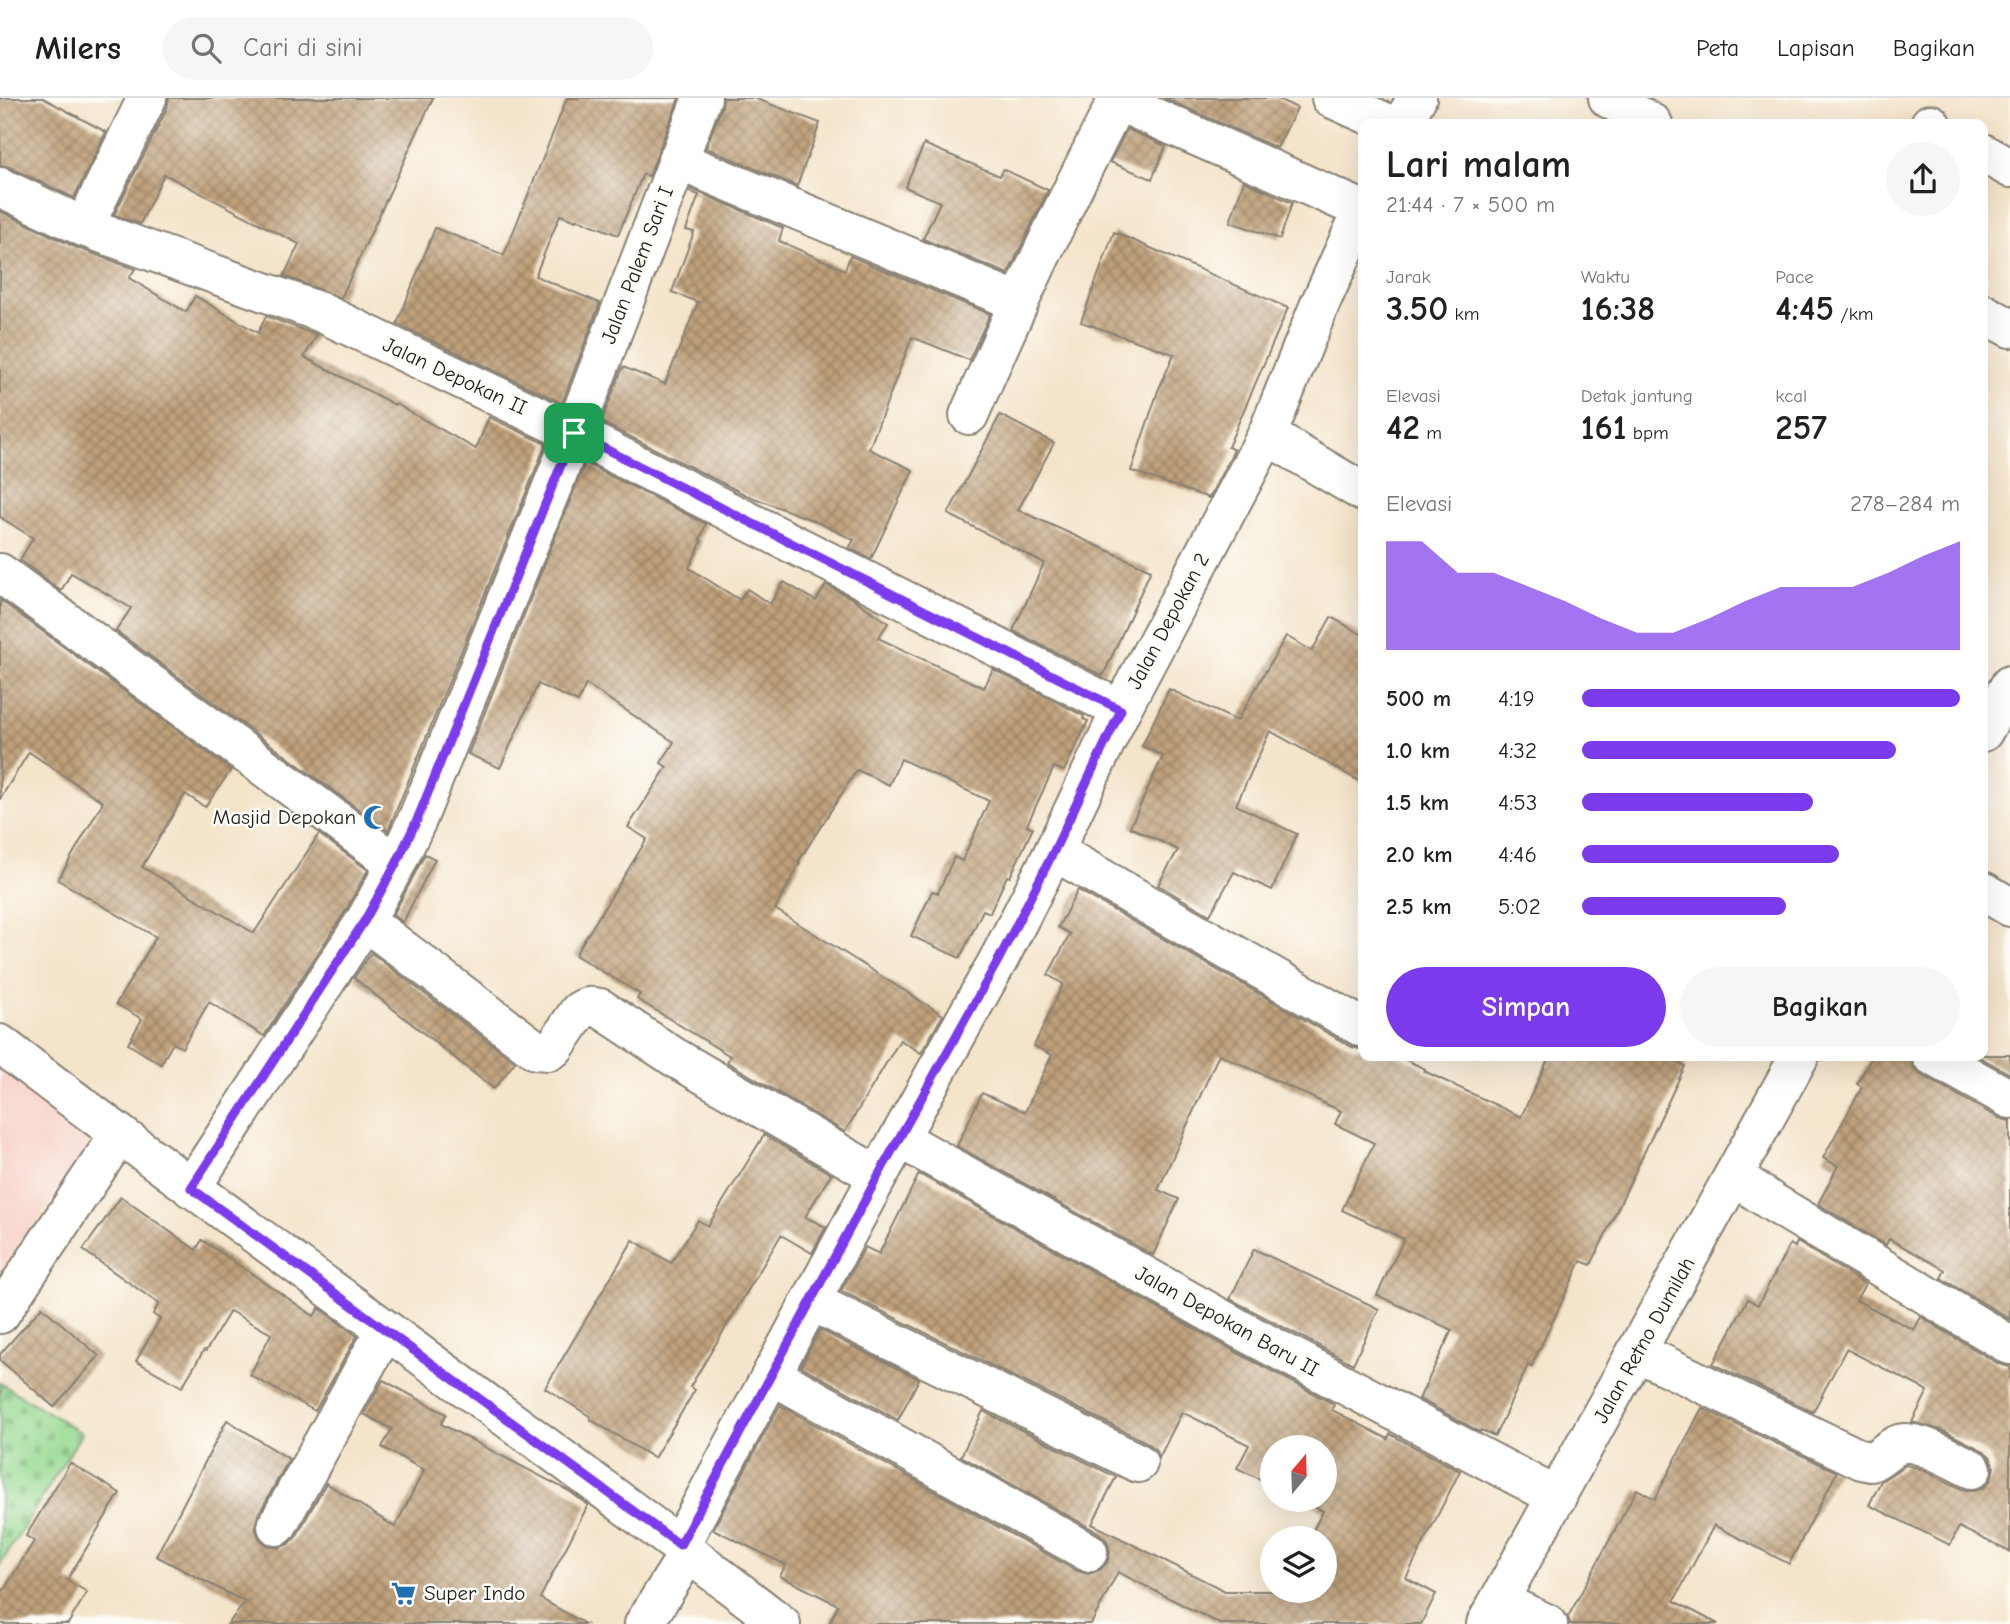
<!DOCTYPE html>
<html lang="id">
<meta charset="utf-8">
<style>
:root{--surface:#fff;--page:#f6f6f6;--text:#202124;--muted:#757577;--line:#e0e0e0;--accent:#7c3aed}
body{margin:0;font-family:"Comic Neue",sans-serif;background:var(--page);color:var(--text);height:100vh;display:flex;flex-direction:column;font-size:26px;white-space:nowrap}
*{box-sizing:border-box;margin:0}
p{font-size:23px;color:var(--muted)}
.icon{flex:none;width:38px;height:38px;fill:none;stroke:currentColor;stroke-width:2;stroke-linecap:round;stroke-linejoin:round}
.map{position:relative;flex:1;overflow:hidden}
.sheet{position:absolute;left:1358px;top:21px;width:630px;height:942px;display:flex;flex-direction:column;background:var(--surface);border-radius:14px;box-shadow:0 7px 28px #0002}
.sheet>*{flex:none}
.needle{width:46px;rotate:19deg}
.fabs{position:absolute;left:1260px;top:1337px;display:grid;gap:14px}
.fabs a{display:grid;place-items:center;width:77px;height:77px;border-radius:50%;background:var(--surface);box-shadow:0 7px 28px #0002;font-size:35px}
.pin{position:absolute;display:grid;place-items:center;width:60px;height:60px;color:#fff;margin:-30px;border-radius:14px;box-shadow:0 4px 10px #0006}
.round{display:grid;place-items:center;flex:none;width:74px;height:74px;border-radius:37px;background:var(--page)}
.overview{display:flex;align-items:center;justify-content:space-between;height:119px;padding:0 28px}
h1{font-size:38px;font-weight:600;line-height:52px}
.metrics{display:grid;grid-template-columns:repeat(3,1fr);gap:10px;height:119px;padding:7px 28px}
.metrics div{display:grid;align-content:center}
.metrics b{font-size:35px;font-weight:600}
.metrics small{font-size:19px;font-weight:400}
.metrics p{font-size:19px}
.chart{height:196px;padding:14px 28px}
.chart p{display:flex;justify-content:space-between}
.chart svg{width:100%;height:126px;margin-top:7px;fill:var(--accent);opacity:.7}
.cta{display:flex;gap:14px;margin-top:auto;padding:14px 28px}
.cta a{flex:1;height:80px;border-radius:42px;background:var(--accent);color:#fff;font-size:28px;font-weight:600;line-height:80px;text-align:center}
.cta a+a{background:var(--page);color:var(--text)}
ul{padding:0 28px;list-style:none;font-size:23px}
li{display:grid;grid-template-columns:112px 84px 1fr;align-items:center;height:52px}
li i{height:18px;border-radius:9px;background:var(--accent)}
header{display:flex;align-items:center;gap:42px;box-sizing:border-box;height:98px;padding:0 35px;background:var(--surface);border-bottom:2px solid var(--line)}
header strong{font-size:33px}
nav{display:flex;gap:38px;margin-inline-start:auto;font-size:24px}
.search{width:490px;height:63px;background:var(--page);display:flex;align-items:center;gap:18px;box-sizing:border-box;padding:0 24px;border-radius:38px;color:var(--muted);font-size:26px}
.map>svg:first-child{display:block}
.built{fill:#f7d1c8}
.cemetery{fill:url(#cemetery-stones);stroke:#597a56;stroke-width:2}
.building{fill:url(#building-cross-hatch)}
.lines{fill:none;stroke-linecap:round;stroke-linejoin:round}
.minor-casing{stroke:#888073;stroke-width:42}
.minor{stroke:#fff;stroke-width:38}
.route-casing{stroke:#fff;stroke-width:14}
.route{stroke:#7c3aed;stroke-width:9}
.labels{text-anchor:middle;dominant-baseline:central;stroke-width:5;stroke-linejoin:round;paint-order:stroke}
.street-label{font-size:21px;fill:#1c1c1c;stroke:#fdfcf7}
.poi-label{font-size:21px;fill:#1c1c1c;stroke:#fdfcf7;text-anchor:end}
</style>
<header>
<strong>Milers</strong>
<div class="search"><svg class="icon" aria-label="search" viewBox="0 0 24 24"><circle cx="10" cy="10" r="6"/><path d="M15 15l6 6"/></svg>Cari di sini</div>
<nav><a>Peta</a><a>Lapisan</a><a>Bagikan</a></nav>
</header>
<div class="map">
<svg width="2010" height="1526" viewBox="0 0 2010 1526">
<defs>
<pattern id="cemetery-stones" width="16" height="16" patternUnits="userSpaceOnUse" patternTransform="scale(1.75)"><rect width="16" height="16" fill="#96d991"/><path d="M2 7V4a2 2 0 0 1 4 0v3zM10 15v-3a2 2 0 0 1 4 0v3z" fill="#81ba7c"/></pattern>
<pattern id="building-cross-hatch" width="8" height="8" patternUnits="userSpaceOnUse" patternTransform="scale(1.75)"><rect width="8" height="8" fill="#bfa07a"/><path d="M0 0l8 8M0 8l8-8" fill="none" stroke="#9a8263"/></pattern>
</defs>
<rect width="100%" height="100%" fill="#fdfcf7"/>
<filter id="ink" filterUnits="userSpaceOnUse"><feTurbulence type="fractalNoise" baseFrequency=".0143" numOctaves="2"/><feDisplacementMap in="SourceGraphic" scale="14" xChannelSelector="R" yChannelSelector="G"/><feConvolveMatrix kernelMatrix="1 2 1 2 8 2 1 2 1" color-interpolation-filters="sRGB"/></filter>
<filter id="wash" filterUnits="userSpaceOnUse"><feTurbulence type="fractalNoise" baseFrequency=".00686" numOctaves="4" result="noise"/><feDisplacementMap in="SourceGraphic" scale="28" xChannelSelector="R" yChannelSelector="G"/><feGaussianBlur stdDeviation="1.57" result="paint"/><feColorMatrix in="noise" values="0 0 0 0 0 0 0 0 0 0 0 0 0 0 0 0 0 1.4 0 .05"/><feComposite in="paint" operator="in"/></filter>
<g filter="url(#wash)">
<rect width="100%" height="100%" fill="#f4e4ca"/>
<path class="built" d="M0 968 92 1041 0 1181Z"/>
<path class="cemetery" d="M0 1285 82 1335 0 1467Z"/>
<g id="blocks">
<g class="building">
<path d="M0 0H43L106 34 74 100 9 69 0 67Z"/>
<path d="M169 0H433L341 200 284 178 299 146 164 76 140 126 114 117 167 10Z"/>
<path d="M567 0H679L649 78 643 76 618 137 577 121 576 123 560 117 535 178 600 205 562 305 397 226 435 130 504 157Z"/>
<path d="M723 0H754L820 25 797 88 706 50 722 8Z"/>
<path d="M1164 0H1276L1297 10 1277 50Z"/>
<path d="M1127 31 1166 48 1152 81 1110 64Z"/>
<path d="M924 46 1000 78 1003 71 1048 92 1008 176 923 141 940 104 905 89Z"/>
<path d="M1244 83 1292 105 1280 141 1230 124Z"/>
<path d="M691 91 783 130 779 143 845 172 850 158 990 216 969 262 912 239 869 351 913 372 871 461 849 450 854 442 815 423 746 397 601 324 623 269 665 286 698 204 672 194 694 134 686 132 699 97 690 94Z"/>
<path d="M0 113 75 149 135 171 129 180 186 214 195 198 258 235 266 218 317 237 304 259 395 307 396 306 476 351 489 319 546 346 388 733 116 533 131 510 71 475 61 493 20 462 33 440 0 419Z"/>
<path d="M1114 134 1288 210 1228 349 1234 352 1209 400 1131 373 1158 293 1174 256 1081 224Z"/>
<path d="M1000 317 1054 345 1018 412 1151 472 1103 578 1013 533 1044 465 948 416Z"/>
<path d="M585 365 706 426 700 442 702 443 689 470 740 502 747 491 770 506 784 484 816 503 826 487 852 500 888 525 878 540 984 590 993 571 1084 618 1083 621 1088 623 1064 673 1054 669 1027 727 1033 730 1010 779 1007 778 990 815 983 812 960 860 911 838 932 793 938 795 954 759 962 763 989 703 901 661 889 687 857 672 798 764 800 765 775 811 943 917 921 955 900 942 845 1034 727 964 730 958 637 901 640 896 575 857 647 741 628 729 667 669 661 665 674 644 586 586 578 604 538 586 500 670 468 656Z"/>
<path d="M0 502 231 672 205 709 185 696 142 769 254 835 319 736 368 772 346 812 264 938 209 904 182 950 173 945 161 966 128 946 142 921 116 906 156 839 58 782 103 704 29 654 0 701Z"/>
<path d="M1331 519 1363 537V685L1270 633 1236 707 1297 736 1272 792 1234 774 1210 817 1158 787 1178 752 1130 729 1163 658 1142 648 1169 591 1237 623 1286 538 1312 553Z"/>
<path d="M425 756 435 761 403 824 393 817Z"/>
<path d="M1078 792 1352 949 1363 952V957H1396L1425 971 1424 973 1521 1019 1550 957H1662L1685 968 1591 1167 1581 1163 1531 1269 1528 1267 1495 1338 1481 1332 1480 1334 1419 1301 1452 1232 1377 1197 1404 1141 1342 1112 1374 1045 1335 1026 1341 1013 1219 956 1158 1092 1179 1101 1153 1157 957 1048 982 995 1025 1014 1052 957 1034 948 1063 886 1048 877 1070 836 1058 829Z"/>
<path d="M371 855 515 964 494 991 354 880Z"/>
<path d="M1873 957H1905L1910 960 1913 969 1920 976 1999 1020 2010 1023V1221L1941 1180 1945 1172 1889 1141 1886 1147 1818 1106 1838 1068 1823 1060 1862 989 1857 986Z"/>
<path d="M1976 957H2010V976Z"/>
<path d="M764 1037 831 1076 805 1119 826 1129 812 1155 781 1137 690 1289 695 1292 654 1360 590 1321 591 1319 545 1290 633 1142 671 1165 698 1122 708 1128Z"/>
<path d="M919 1076 1234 1253 1334 1306 1332 1312 1388 1341 1390 1336 1460 1373 1406 1480 1436 1496 1421 1526H1220L1118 1474 1091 1526H829L838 1507 780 1478 786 1467 713 1431 780 1307 1077 1473 1089 1476 1100 1472 1107 1465 1110 1454 1107 1443 1099 1435 961 1358 983 1313 1116 1379 1092 1426 1225 1493H1325V1440H1309L1323 1413 1301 1402H1325V1349H1272V1387L1237 1370 1249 1347 1182 1314 1159 1360 1156 1352 1148 1345 841 1193 865 1149 879 1156Z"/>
<path d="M121 1099 196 1152 202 1142 314 1218 319 1210 357 1238 315 1313 250 1277 271 1236 230 1213 206 1253 204 1252 182 1289 136 1263 160 1221 153 1216 159 1206 83 1152Z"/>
<path d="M1797 1144 1865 1186 1856 1202 1914 1232 1921 1219 1999 1266 2010 1269V1454L1959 1429 1950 1447 1869 1407 1881 1383 1906 1367 1918 1370 1962 1391 1973 1393 1984 1390 1991 1381 1994 1369 1990 1358 1982 1352 1944 1333 1912 1324 1928 1293 1846 1251 1813 1314 1713 1266 1748 1201 1758 1207 1790 1146 1795 1149Z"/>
<path d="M1254 1151 1379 1211 1353 1266 1230 1201Z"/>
<path d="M42 1209 99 1258 54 1309 0 1262V1256Z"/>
<path d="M820 1232 919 1281 898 1322 801 1268Z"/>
<path d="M383 1282 446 1316 441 1326 569 1393 588 1407 540 1500 585 1526H228L245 1504 156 1458 227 1322 289 1361 258 1418 255 1429 259 1440 266 1447 278 1450 289 1446 296 1439 326 1385 395 1429 424 1372 382 1349 392 1331 364 1316Z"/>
<path d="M1702 1310 1837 1374 1789 1466 1714 1427 1674 1503 1718 1526H1570L1568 1519 1637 1391 1655 1401Z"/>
<path d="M70 1365 120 1395 67 1482 87 1494 68 1526H0V1498L34 1443 26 1438Z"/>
</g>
</g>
</g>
<g filter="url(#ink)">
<use href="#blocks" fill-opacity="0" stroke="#888073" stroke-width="2"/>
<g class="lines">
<defs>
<g id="minor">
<path d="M1118 0 1117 3 1363 112"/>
<path d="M1331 0 1389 26"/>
<path d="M1608 0 1653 26"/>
<path d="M1402 26 1417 0"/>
<path d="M1930 26H1931"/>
<path d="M1983 55 2010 70"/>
<path d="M677 62 1018 204"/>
<path d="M0 89 84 129 320 214 574 335 1121 612"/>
<path d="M84 129 147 0"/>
<path d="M1983 215 2010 230"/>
<path d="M969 317C1015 210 1064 106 1117 3"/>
<path d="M1267 337 1363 394"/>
<path d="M0 475 396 766"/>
<path d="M1983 634 2010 587"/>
<path d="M1054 753 1363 930"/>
<path d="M1983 793 2010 809"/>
<path d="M365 823 536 952 549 953 554 950 579 913C587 908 591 908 600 910L674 959 878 1078"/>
<path d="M0 946C257 1143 525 1327 781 1526"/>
<path d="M1931 957 2010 1001"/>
<path d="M899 1040 1245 1234 1557 1399"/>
<path d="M1734 1078 1772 1104 2010 1247"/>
<path d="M191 1090 365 823 396 766 417 722 574 335 702 0"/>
<path d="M811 1203 1138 1365"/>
<path d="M0 1216 119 1037"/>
<path d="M1637 1254 1862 1362 1871 1364C1881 1359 1889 1350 1899 1346 1914 1339 1957 1364 1972 1371"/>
<path d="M772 1277 1088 1454"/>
<path d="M277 1428 373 1254 387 1233"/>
<path d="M680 1447 878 1078 1000 859 1054 753 1121 612 1267 337 1320 206 1363 111"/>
<path d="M1499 1503 1548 1526"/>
<path d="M644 1526 689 1454"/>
<path d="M1486 1526 1800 957"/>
</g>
</defs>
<use href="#minor" class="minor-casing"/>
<use href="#minor" class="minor"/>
</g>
</g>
<g class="lines" filter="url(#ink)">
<defs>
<path id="route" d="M574 335 1121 612 1054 753 1000 859 878 1078 680 1447 191 1090 365 822 396 766 417 722Z"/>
</defs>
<use href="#route" class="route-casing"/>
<use href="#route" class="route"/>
</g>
<defs>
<symbol id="mosque-bare" viewBox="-9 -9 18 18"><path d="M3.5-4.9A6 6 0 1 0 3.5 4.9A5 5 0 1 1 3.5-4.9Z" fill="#1f6fb2" stroke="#fdfcf7" stroke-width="2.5" paint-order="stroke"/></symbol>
<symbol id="supermarket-bare" viewBox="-9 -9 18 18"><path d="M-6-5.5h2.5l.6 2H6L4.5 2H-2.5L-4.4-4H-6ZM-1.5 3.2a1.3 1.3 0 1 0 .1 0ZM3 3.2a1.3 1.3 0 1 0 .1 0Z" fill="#1f6fb2" stroke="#fdfcf7" stroke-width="2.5" paint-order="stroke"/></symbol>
</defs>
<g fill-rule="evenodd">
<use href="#mosque-bare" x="358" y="702" width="35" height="35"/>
<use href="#supermarket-bare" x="386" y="1478" width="35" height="35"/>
</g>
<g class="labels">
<g class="street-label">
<text transform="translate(637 167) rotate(-69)">Jalan Palem Sari I</text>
<text transform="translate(455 278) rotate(25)">Jalan Depokan II</text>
<text transform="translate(1168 523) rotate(-62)">Jalan Depokan 2</text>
<text transform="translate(1227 1223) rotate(29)">Jalan Depokan Baru II</text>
<text transform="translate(1644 1242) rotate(-61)">Jalan Retno Dumilah</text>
</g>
<g class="poi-label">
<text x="356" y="719">Masjid Depokan</text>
<text x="424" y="1495" text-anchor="start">Super Indo</text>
</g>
</g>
</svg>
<div class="fabs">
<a><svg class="needle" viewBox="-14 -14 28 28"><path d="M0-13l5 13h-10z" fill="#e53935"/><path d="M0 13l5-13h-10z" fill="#757577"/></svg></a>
<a><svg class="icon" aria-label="layers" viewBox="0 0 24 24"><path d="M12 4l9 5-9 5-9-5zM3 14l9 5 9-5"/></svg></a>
</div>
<div class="pin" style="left:574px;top:335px;background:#1e9e55"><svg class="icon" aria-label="arrive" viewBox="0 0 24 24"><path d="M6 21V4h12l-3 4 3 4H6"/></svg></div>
<section class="sheet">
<div class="overview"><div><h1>Lari malam</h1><p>21:44 · 7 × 500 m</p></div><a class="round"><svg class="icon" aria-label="share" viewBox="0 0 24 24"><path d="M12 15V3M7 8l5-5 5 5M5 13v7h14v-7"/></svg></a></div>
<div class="metrics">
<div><p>Jarak</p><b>3.50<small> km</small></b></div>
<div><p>Waktu</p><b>16:38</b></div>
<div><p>Pace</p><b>4:45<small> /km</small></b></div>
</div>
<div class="metrics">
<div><p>Elevasi</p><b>42<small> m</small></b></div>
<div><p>Detak jantung</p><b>161<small> bpm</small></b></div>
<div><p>kcal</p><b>257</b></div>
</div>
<div class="chart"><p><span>Elevasi</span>278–284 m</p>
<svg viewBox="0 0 160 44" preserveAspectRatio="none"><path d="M0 44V6L10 6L20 17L30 17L40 22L50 27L60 33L70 38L80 38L90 33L100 27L110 22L120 22L130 22L140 17L150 11L160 6V44z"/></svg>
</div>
<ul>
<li><b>500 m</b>4:19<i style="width:100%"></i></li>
<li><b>1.0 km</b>4:32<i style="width:83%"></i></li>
<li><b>1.5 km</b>4:53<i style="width:61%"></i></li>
<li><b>2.0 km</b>4:46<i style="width:68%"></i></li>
<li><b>2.5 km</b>5:02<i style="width:54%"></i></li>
</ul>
<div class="cta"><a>Simpan</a><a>Bagikan</a></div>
</section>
</div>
